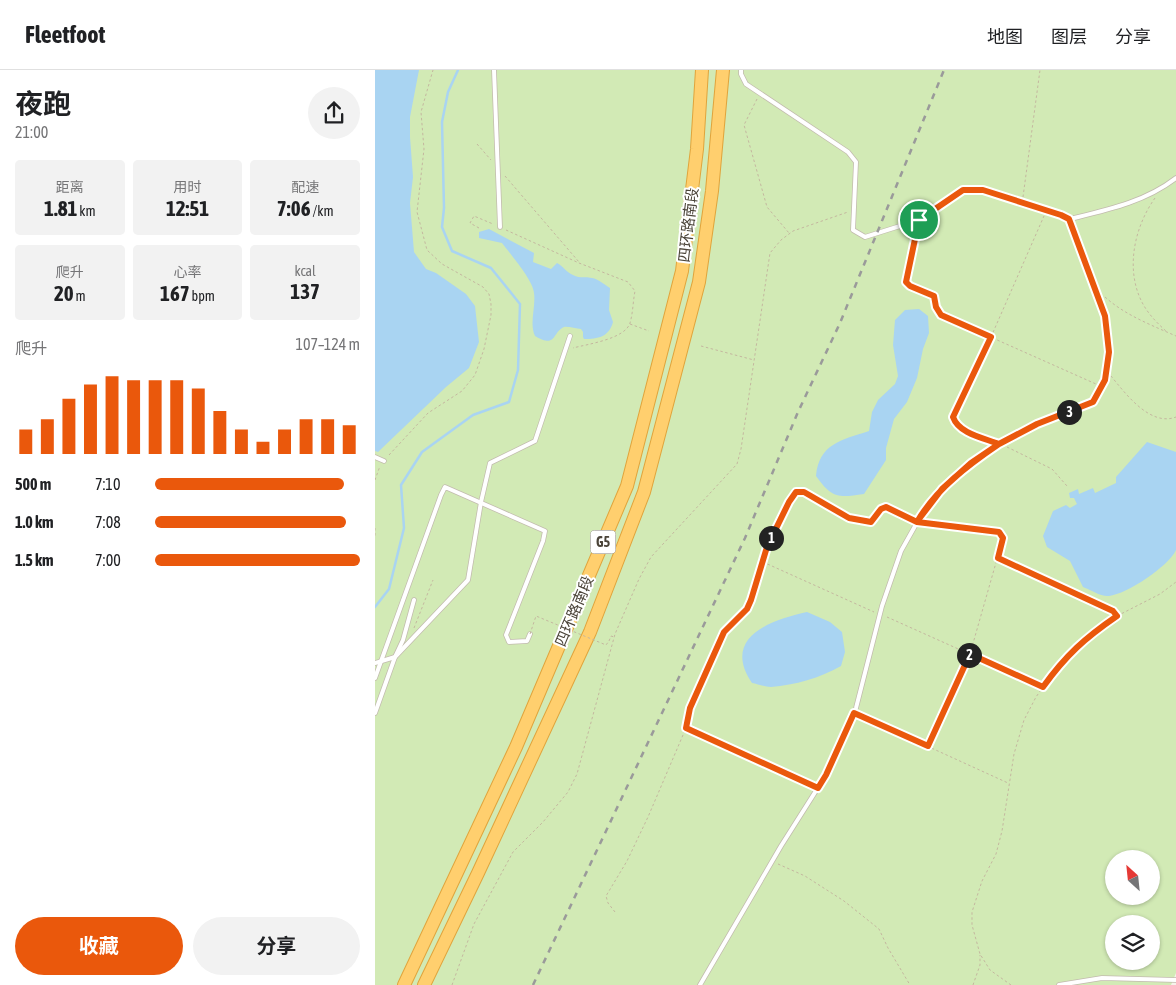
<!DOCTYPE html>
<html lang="zh">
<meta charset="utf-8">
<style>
:root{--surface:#fff;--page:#f2f2f2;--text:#202124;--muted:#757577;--line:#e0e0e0;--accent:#ea580c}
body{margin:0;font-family:"Asap Condensed","Noto Sans SC",sans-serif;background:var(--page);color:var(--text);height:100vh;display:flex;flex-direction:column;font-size:19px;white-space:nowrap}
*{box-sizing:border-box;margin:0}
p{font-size:16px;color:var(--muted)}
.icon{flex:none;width:28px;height:28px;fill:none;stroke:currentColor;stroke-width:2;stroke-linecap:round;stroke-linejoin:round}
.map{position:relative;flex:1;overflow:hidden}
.details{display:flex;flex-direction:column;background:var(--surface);width:375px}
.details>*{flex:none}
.needle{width:32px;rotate:333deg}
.buttons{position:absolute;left:730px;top:780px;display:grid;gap:10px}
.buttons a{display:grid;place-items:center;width:55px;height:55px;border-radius:50%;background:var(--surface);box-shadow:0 1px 4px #0004;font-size:25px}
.pin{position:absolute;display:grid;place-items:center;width:42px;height:42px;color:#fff;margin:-21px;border:2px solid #fff;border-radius:50%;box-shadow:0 1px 5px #0007}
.km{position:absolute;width:25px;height:25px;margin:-12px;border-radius:50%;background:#222;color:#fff;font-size:14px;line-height:25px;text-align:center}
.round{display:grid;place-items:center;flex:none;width:52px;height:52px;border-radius:26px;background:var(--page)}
.summary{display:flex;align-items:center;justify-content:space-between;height:85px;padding:0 15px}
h1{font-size:28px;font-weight:700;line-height:38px}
.metrics{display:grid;grid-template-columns:repeat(3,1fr);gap:8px;height:85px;padding:5px 15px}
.metrics div{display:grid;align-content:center;border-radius:5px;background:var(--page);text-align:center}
.metrics b{font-size:21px;font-weight:700}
.metrics small{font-size:14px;font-weight:400}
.metrics p{font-size:14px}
.chart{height:140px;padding:10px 15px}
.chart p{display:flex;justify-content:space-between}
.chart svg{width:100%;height:90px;margin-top:5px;stroke:var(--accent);stroke-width:6}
.primary-button{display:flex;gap:10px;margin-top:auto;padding:10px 15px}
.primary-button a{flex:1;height:58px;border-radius:30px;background:var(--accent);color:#fff;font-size:20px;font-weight:700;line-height:58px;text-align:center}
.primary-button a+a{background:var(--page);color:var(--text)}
ul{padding:0 15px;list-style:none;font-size:16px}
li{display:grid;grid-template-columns:80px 60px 1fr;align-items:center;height:38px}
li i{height:12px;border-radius:6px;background:var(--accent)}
header{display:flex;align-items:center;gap:30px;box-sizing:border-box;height:70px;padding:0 25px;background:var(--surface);border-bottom:1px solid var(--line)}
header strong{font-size:24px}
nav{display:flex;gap:28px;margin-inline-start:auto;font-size:18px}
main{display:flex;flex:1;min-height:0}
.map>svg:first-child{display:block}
.green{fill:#d2eab5;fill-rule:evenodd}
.water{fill:#a9d4f2}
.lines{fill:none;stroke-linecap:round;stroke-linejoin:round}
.stream{stroke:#a9d4f2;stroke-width:2.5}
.service-casing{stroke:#c2bbae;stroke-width:5.5}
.motorway-casing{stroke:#e0a43c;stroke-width:14}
.path{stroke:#c4b79f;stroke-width:1;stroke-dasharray:2.5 2.5;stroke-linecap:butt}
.service{stroke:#fff;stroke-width:4}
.motorway{stroke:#ffcf6e;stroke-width:12}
.rail{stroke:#9a9a9a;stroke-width:2.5;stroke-dasharray:6 6;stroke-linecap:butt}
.path-bridge{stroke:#c4b79f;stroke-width:1;stroke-dasharray:2.5 2.5;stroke-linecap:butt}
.route-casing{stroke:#fff;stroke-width:10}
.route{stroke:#ea580c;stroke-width:6}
.labels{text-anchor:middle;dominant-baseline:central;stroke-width:4;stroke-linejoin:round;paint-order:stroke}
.shield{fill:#fff;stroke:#817c74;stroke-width:1}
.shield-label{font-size:14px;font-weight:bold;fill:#4b4439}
.street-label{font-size:15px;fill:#4b4439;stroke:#fff}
</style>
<header>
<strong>Fleetfoot</strong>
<nav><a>地图</a><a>图层</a><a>分享</a></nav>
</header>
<main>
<section class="details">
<div class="summary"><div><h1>夜跑</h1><p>21:00</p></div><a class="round"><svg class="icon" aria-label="share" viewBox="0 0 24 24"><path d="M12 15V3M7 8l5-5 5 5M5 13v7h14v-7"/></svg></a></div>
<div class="metrics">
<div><p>距离</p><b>1.81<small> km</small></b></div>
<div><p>用时</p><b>12:51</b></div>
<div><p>配速</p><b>7:06<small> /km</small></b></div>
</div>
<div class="metrics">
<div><p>爬升</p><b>20<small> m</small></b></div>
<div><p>心率</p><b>167<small> bpm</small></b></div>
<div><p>kcal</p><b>137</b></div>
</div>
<div class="chart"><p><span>爬升</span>107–124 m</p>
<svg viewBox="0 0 160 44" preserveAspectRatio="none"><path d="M5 44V32M15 44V27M25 44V17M35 44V10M45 44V6M55 44V8M65 44V8M75 44V8M85 44V12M95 44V23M105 44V32M115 44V38M125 44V32M135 44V27M145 44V27M155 44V30"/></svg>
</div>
<ul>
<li><b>500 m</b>7:10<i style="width:92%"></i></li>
<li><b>1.0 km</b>7:08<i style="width:93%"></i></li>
<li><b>1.5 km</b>7:00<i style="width:100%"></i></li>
</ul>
<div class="primary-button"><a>收藏</a><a>分享</a></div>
</section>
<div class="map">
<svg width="801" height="915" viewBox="0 0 801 915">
<rect width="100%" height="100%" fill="#f6f3ec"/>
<path class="green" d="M0 0H801V903L796 915H0ZM739 789H776V826H739ZM739 854H776V891H739Z"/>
<g class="water">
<path d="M0 0H44L35 47V67L38 107 35 133 39 182 51 199 61 203 91 224 100 236 104 272 94 298 71 317 3 382 0 381Z"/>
<path d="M114 159 159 183 158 192 176 199 182 193C188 196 191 202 198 205 206 209 210 206 217 208 223 209 230 215 235 218L234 240 238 252C234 267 223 269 209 269L208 267V262L206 259C201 259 193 256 189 257 177 262 182 279 160 266 154 253 161 237 159 223 158 210 136 185 127 173L104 168V162Z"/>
<path d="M544 239 553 246 554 263 548 279 542 308 532 332 519 349 511 378V390L489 424C462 428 457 428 441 406 444 374 466 370 494 361L497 342 503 330 520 314 523 306 518 275 520 250 530 240Z"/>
<path d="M772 372 801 382V480C794 496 752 524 734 526 726 527 716 520 708 517L695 491 672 477 668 466 678 441 691 435 695 438 702 434 699 428H695L694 423 703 419 704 424 718 418 720 423 741 413V407Z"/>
<path d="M432 542 455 552 467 562 470 582 466 596C445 608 420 615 396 617 390 617 383 614 377 613 346 567 396 550 432 542Z"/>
</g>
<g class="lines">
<path class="stream" d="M0 537 14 519 29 458 26 415 47 382 98 345 134 332 143 300 145 234 116 198 77 181 67 157 69 138 67 52 73 22 83 0"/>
<defs>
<g id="service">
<path d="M119 0 125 157"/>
<path d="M695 149C732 140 770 132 801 108"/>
<path d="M0 387 9 391"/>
<path d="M0 593 20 587 93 510 106 432 115 393 160 371 195 266"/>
<path d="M0 608 66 425 70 417 170 461 168 471 131 565 134 572 152 571 155 564"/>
<path d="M0 643 20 587 28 570 39 530"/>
<path d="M325 915 406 776 451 705 481 638 507 536 526 481 544 449 567 419 595 393 624 374 662 354 718 332 729 310 733 282 730 246 695 149 686 145 607 120 588 121 544 150 490 167 478 160 481 92 473 82 371 14 366 4V0"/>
<path d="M684 915 727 908 801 910"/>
</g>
<g id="motorway">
<path d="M29 915 141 677 252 416 307 201 322 79 327 0"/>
<path d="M49 915 103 803 215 562 269 422 324 212 337 121 348 0"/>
</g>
</defs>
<use href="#service" class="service-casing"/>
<use href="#motorway" class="motorway-casing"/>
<g class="path">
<path d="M382 29 369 55 392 137 414 163"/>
<path d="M102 74 116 90"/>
<path d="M130 106 204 192"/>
<path d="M648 127 665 0"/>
<path d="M780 128C760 156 751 196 765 228 771 242 781 252 792 262"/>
<path d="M542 157 531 212 535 216 559 226 561 237 566 245 721 314"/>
<path d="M104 158 95 153 99 146 118 154"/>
<path d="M131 160 204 193 253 212 260 221C258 231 258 243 255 253 250 269 213 274 198 278"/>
<path d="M730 227C750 245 776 255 801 266"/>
<path d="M255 254 274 261"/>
<path d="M326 276 379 290"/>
<path d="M736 306C750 323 775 357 801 347"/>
<path d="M616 371C603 365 583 362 578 347L616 267 669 146"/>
<path d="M632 377 677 399 692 416"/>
<path d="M14 385 53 343 87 321 100 305 109 279 116 245V234L114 224 108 217 67 194 52 180 42 142 49 79 46 42 58 0"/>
<path d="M0 410 5 396"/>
<path d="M550 453 624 463 628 468 595 584 553 676"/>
<path d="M0 458V466"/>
<path d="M624 488 737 541 741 545"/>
<path d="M388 492 499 542"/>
<path d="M512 547 668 617"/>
<path d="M39 558 58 510"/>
<path d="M234 571 236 566 239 567"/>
<path d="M484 645 633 713"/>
<path d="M312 658 438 716"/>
<path d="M403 794 430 806 469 831 504 859 513 878 535 915"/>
<path d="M240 842 233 833 231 826 252 791 273 747 311 658 315 638 349 563 372 539 376 530 392 477 414 432 421 422H429L474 448 496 452 506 439 511 437 536 450"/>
<path d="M77 915 99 854 138 782 168 752 193 722 202 704 240 564 264 509 276 487 362 394 366 379 395 183 406 170 418 161 473 142"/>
<path d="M598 915 605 895V885"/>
<path d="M636 915 615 900 605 884 597 855V842L607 811 621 784 627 761 639 684 649 650 661 627 682 597 700 577 742 546 785 524 801 512"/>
</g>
<use href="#service" class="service"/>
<use href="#motorway" class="motorway"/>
<path class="rail" d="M158 915 370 468 423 342 465 253 569 0"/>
<path class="path-bridge" d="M155 564 161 546 231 575 234 571"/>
</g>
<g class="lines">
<defs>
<path id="route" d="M544 150 531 212 535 216 559 226 561 237 566 245 616 267 578 347C584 364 609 368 624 374 593 395 561 419 542 452L511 437 506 439 496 452 474 448 429 422H421L414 432 392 477 376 530 372 539 349 562 315 638 311 658 443 718 451 705 479 643 553 676 595 584 668 617C691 585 710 568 742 546L738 541 623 488 628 468 624 462 542 452 544 449 567 419 596 393 624 374 662 354 718 332 730 310 734 282 730 246 694 149 686 145 608 120H588L544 150"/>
</defs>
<use href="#route" class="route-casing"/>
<use href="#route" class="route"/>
</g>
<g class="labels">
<rect class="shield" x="215.5" y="460.5" width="25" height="23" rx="4"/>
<g class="shield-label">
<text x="228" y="472">G5</text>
</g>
<g class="street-label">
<text transform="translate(313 155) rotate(-83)">四环路南段</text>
<text transform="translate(199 541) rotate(-67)">四环路南段</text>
</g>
</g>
</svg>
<div class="buttons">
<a><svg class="needle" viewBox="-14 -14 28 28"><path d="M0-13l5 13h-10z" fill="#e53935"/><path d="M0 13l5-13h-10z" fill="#757577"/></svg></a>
<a><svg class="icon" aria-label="layers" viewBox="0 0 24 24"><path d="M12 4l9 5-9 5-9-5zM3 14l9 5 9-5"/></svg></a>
</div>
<div class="pin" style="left:544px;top:150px;background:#1e9e55"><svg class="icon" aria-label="arrive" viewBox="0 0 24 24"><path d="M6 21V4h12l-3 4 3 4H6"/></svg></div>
<b class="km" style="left:396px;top:468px">1</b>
<b class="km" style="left:594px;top:585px">2</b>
<b class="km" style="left:694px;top:342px">3</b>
</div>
</main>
